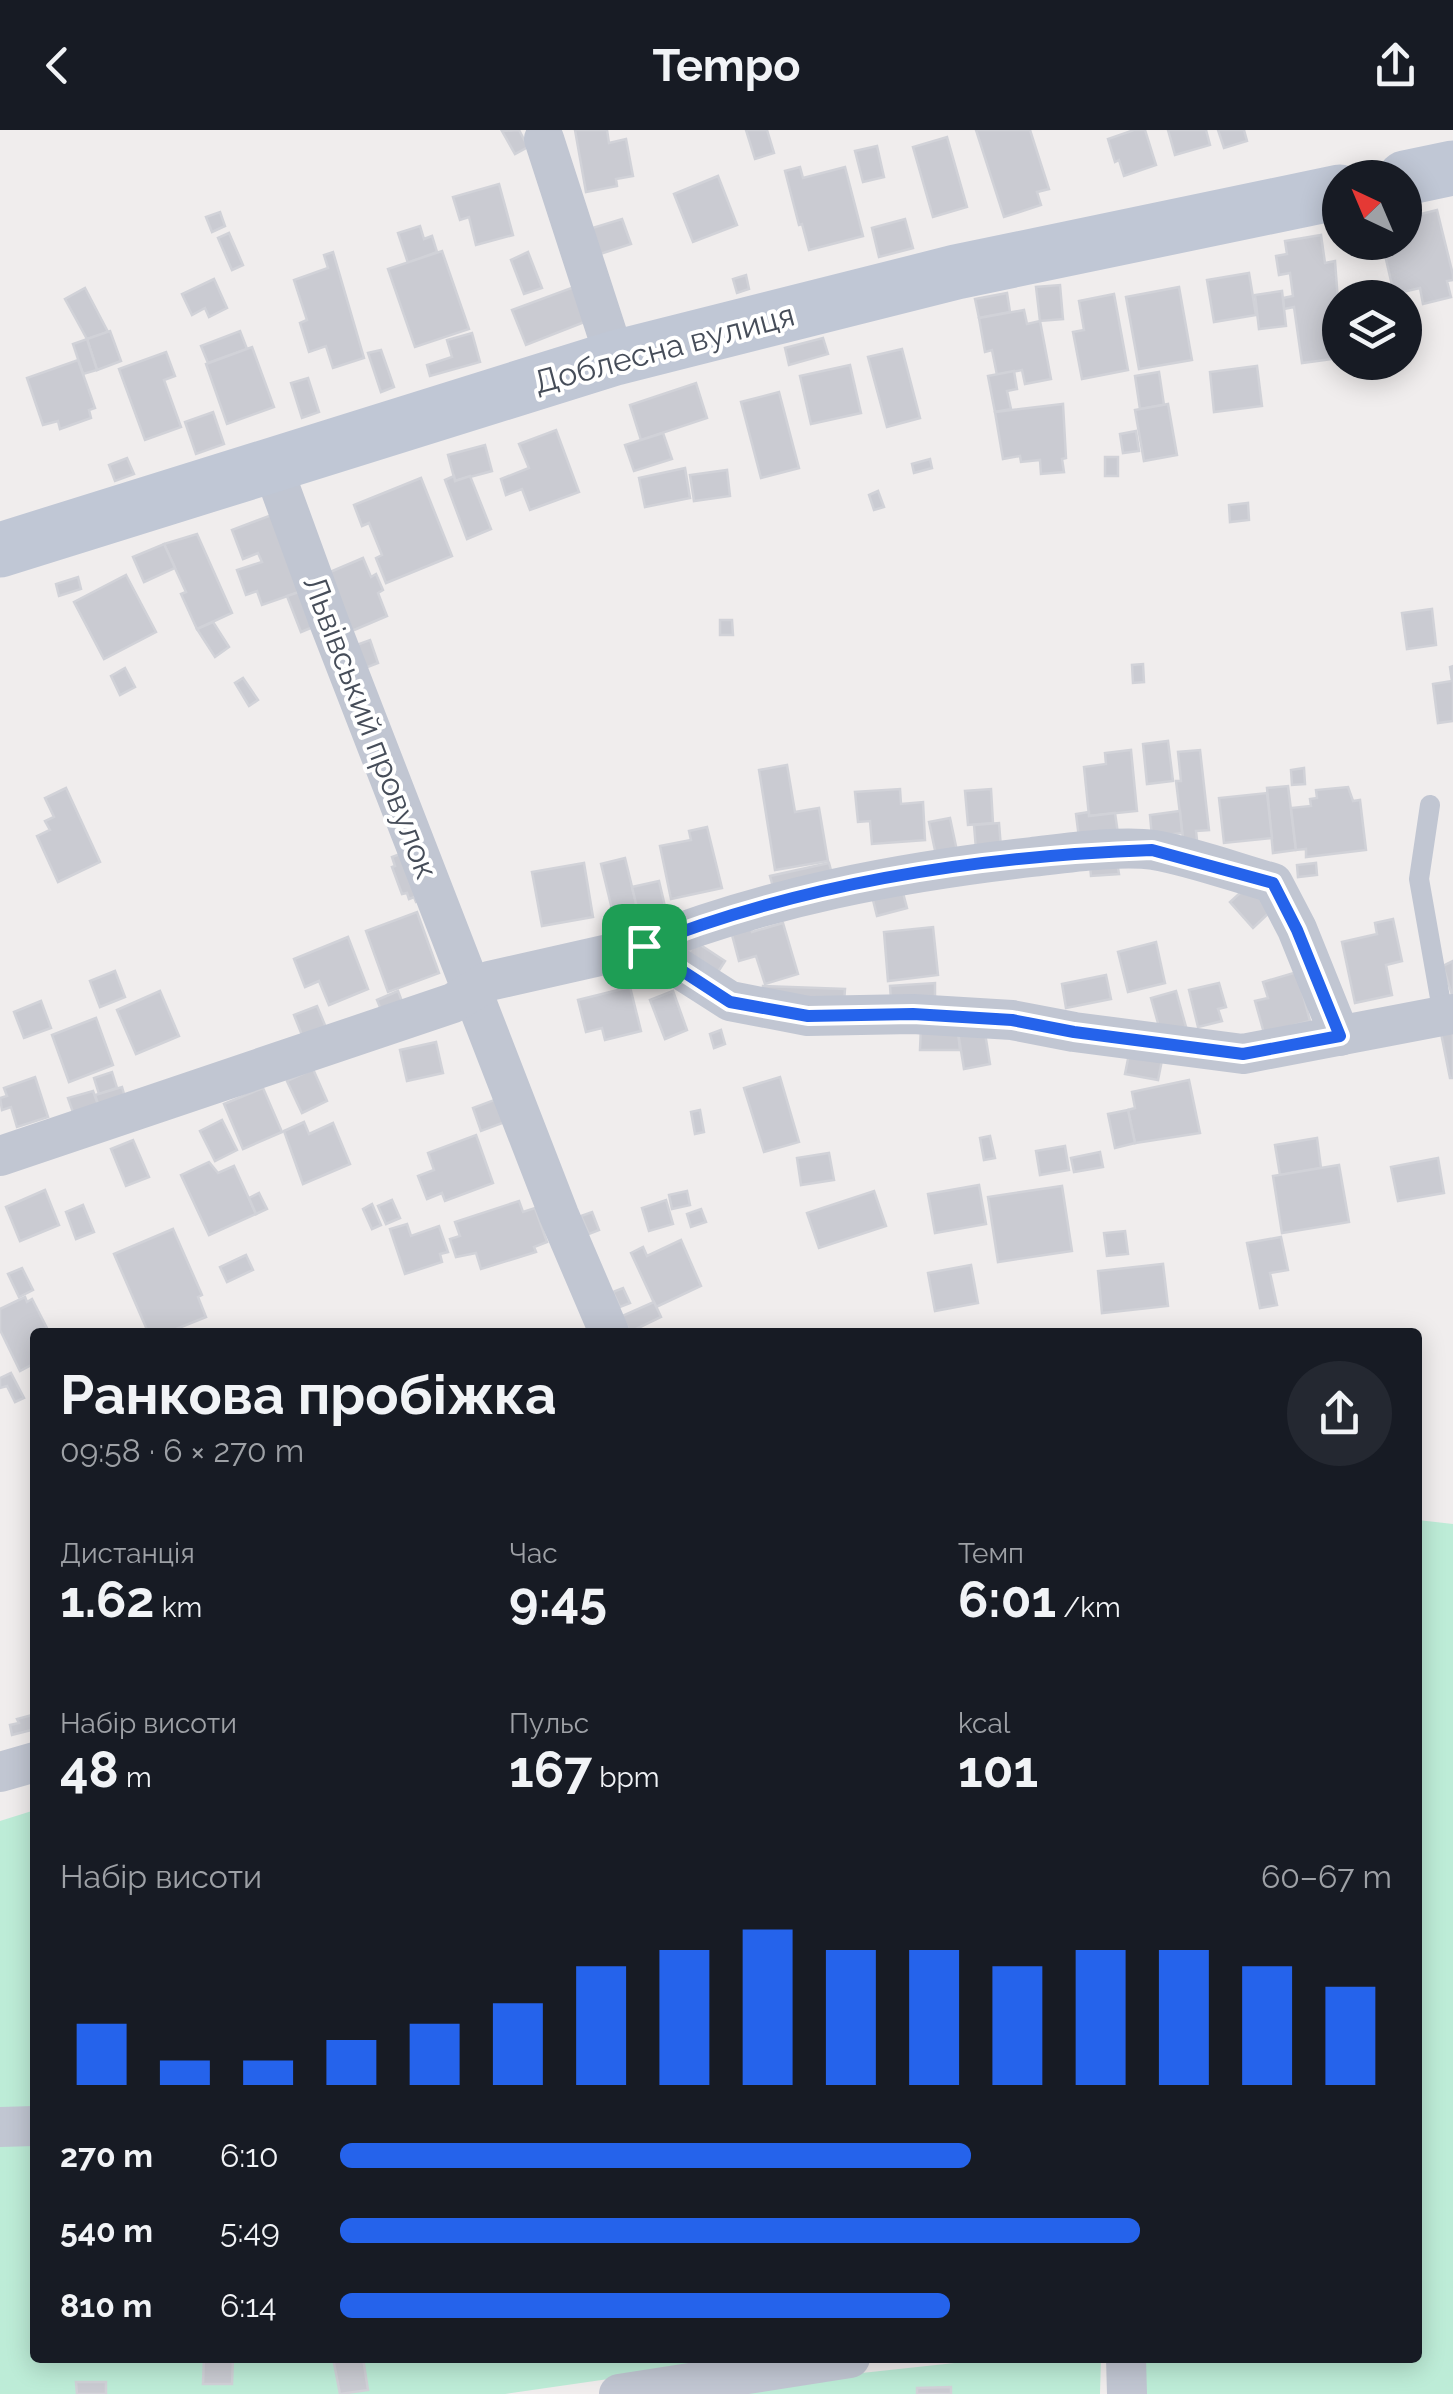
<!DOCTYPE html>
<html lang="uk">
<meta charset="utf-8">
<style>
:root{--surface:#171b24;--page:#242831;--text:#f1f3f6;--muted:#9ea1a6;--accent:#2563eb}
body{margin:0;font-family:Raleway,sans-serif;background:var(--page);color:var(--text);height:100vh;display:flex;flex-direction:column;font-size:38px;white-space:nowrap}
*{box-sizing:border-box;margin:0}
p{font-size:32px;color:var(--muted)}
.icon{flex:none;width:55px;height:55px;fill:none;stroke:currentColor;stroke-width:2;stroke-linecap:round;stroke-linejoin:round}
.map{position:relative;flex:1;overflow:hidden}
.panel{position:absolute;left:30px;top:1198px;width:1392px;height:1035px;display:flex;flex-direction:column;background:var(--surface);border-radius:10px;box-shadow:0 5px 25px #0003}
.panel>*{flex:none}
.needle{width:65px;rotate:316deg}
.controls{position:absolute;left:1322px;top:30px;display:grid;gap:20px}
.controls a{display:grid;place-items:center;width:100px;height:100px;border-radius:50%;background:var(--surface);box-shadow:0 5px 25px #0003;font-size:50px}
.pin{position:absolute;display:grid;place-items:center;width:85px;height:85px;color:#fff;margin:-42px;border-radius:20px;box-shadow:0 5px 15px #0006}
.round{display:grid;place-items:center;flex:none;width:105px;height:105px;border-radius:52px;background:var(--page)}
.overview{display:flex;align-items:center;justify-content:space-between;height:170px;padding:0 30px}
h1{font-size:55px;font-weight:700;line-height:75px}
.figures{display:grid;grid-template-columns:repeat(3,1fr);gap:15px;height:170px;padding:10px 30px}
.figures div{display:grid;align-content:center}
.figures b{font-size:50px;font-weight:700}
.figures small{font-size:28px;font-weight:400}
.figures p{font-size:28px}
.chart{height:280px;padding:20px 30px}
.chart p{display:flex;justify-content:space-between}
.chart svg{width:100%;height:180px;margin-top:10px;stroke:var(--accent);stroke-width:6}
ul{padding:0 30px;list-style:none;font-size:32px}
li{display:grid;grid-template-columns:160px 120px 1fr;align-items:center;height:75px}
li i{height:25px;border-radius:12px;background:var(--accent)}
header{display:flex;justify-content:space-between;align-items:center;height:130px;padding:0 30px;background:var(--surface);font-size:45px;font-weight:700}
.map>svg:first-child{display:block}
.green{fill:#bdecd7}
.building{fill:#cacbd2;stroke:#d1d2d8;stroke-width:2.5}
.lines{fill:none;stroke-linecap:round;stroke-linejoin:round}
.lane{stroke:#c1c6d2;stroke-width:20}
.street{stroke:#c1c6d2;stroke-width:40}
.secondary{stroke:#c0c7d5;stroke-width:55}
.route-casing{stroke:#fff;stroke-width:20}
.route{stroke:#2563eb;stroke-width:12}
.labels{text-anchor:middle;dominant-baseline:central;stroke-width:8;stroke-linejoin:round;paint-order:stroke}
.street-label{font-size:32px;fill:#464d59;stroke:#fff}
</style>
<header><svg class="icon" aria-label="back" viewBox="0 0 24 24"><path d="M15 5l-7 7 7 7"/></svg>Tempo<svg class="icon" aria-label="share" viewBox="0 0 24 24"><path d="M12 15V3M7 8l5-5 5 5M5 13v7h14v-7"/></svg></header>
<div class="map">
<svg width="1453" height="2264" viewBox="0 0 1453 2264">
<rect width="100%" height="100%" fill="#f0eded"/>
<g class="green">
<path d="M1418 1390 1453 1394V2264H1145L1142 2228H1418Z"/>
<path d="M35 1680V2228H754L505 2264H0V1691Z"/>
<path d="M1001 2228H1101L1100 2264H666Z"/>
</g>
<g class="building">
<path d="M519 0 528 17 515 24 502 1Z"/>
<path d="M575 0H607L609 13 626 9 633 46 616 49 617 56 586 62Z"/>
<path d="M746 0H767L774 23 755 29Z"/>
<path d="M976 0H1030L1049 59 1037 62 1041 75 1004 87Z"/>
<path d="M1134 0H1145L1156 35 1124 46 1119 30 1115 32 1108 9Z"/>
<path d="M1168 0H1206L1210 15 1175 25Z"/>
<path d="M1218 0H1244L1247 11 1224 18Z"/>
<path d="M947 7 967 77 933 87 913 17Z"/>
<path d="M877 16 884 47 863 52 855 21Z"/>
<path d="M800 37 803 48 845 37 863 106 809 120 802 94 799 95 785 41Z"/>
<path d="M718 46 737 95 693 112 674 64Z"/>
<path d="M499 54 513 105 476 115 469 87 460 90 453 67Z"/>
<path d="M1437 80 1453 145V150L1447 151 1451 167 1423 174 1420 158 1394 164 1382 112H1405V88Z"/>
<path d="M220 82 225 96 212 102 206 87Z"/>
<path d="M622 89 631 114 597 125 589 99Z"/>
<path d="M905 89 913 118 879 127 872 98Z"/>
<path d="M420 96 424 109 432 106 437 122 408 133 398 103Z"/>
<path d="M229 103 243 135 232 140 218 108Z"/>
<path d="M1321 105 1325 133 1335 131 1340 198 1334 199 1336 215 1340 214V228L1302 233 1294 177 1284 179 1283 168 1293 166 1290 143 1279 145 1276 126 1287 124 1285 111Z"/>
<path d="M442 121 469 199 415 217 388 139Z"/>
<path d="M333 122 364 228 333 238 326 216 309 222 300 193 307 190 294 150 328 138 324 125Z"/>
<path d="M528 122 542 158 524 164 511 130Z"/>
<path d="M1249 143 1256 185 1214 192 1207 150Z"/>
<path d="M746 145 749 159 737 163 733 149Z"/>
<path d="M214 149 227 178 209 187 205 178 192 185 182 164Z"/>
<path d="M1060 155 1063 189 1040 191 1036 157Z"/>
<path d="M574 157 587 191 526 215 512 180Z"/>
<path d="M1179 157 1192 230 1139 239 1126 167Z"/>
<path d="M85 158 108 202 87 209 65 169Z"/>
<path d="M1282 161 1286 196 1259 199 1255 165Z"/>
<path d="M1007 163 1010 182 979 188 975 169Z"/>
<path d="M1114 164 1128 240 1082 249 1073 202 1084 200 1079 171Z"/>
<path d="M1024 180 1027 194 1040 191 1051 249 1025 254 1022 240 997 245 992 220 985 222 979 188Z"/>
<path d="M110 201 121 231 97 240 87 209Z"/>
<path d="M240 201 247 219 208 233 201 216Z"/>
<path d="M472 203 480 232 430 246 427 235 452 227 447 210Z"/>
<path d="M823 208 828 224 789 235 785 218Z"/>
<path d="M87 209 97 240 83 244 73 214Z"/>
<path d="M252 217 274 277 227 294 206 234Z"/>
<path d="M902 219 920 288 887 297 868 227Z"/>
<path d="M381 220 394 257 381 262 368 223Z"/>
<path d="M166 222 175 246 164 250 181 297 145 310 119 239Z"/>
<path d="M78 230 95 278 89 280 91 288 60 299 58 291 43 295 27 248Z"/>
<path d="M850 235 861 283 811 294 800 246Z"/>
<path d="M1257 236 1262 276 1214 282 1210 242Z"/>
<path d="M1014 241 1017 259 1007 261 1011 279 995 282 988 246Z"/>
<path d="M1159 242 1164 275 1140 279 1135 246Z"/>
<path d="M308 248 319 282 302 288 291 253Z"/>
<path d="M696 253 707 288 641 310 630 275Z"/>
<path d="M779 262 799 338 761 348 741 272Z"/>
<path d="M1063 274 1066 328 1062 329 1064 342 1041 344 1040 330 1021 332 1020 326 1003 329 995 282Z"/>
<path d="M1168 274 1177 325 1144 331 1135 280Z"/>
<path d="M213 282 224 314 196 324 185 292Z"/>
<path d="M556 300 579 362 530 380 522 359 506 365 501 349 529 338 519 314Z"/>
<path d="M1136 301 1139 321 1123 323 1120 304Z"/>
<path d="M663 303 672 329 634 341 625 315Z"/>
<path d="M485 315 492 341 455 351 448 325Z"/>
<rect x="1105" y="327" width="13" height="19"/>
<path d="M127 328 134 344 115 351 109 335Z"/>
<path d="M930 329 932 338 914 343 912 334Z"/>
<path d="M685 338 690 368 645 377 639 348Z"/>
<path d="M727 340 730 366 694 371 690 345Z"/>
<path d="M454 346 455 351 470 346 491 399 467 409 445 350Z"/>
<path d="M421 348 452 426 386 453 376 428 382 425 369 393 362 396 354 375Z"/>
<path d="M878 361 884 377 874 380 869 365Z"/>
<path d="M1248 373 1249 390 1230 392 1229 375Z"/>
<path d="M277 383 305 460 262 475 257 461 246 465 237 440 262 432 258 423 243 429 232 400Z"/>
<path d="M197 404 232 483 197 499 181 464 186 462 164 414Z"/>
<path d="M164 414 175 438 144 452 133 427Z"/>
<path d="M363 428 371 447 376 444 383 460 378 463 387 486 347 503 323 445Z"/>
<path d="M126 445 156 502 104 529 74 472Z"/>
<path d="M78 447 81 459 59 466 56 454Z"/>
<path d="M305 460 318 495 301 502 287 466Z"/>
<path d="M1432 479 1436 515 1407 519 1402 483Z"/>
<path d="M720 490H732L733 505H720Z"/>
<path d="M213 492 229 517 215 527 197 499Z"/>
<path d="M370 510 378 533 360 540 351 517Z"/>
<path d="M1143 534 1144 552 1133 553 1132 535Z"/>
<path d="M1453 536V591L1438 593 1433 554 1452 551 1450 537Z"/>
<path d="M125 538 135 557 120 565 111 546Z"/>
<path d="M243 548 258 570 249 576 235 553Z"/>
<path d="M1168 611 1173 651 1147 654 1143 614Z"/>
<path d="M1131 620 1137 681 1089 686 1084 637 1106 634 1105 623Z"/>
<path d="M1200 620 1209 700 1196 701 1198 720 1184 716 1176 651H1181L1178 622Z"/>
<path d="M787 635 795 682 819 678 828 731 775 740 759 640Z"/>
<path d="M1304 638 1305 654 1292 655 1291 640Z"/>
<path d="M1288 656 1296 720 1273 723 1267 658Z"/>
<path d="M1348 657 1353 671 1360 670 1366 720 1306 727V719L1296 720 1291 678 1311 676 1310 669 1317 668 1316 660Z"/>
<path d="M66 658 100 732 58 752 37 706 50 700 45 691 54 687 45 668Z"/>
<path d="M900 659 901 674 923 672 925 710 872 714 870 691 858 692 855 662Z"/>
<path d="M991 659 993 693 968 695 965 661Z"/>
<path d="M1267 663 1272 708 1224 713 1219 668Z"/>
<path d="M1180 681 1182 703 1152 707 1150 685Z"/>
<path d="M1089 682V686L1115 683 1118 704 1079 708 1076 684Z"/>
<path d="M950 688 957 721 936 725 929 692Z"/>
<path d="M999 693 1001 718 976 719 974 695Z"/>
<path d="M707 697 722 758 671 769 660 716 691 710 689 701Z"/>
<path d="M408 721 426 768 416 772 414 767 409 769 407 763 402 764 392 737 395 736 392 727Z"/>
<path d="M625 728 642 798 618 804 601 734Z"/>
<path d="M1117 732 1119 744 1091 746 1090 735Z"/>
<path d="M584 733 593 787 542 796 532 742Z"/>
<path d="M829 733 832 744 773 757 770 746Z"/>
<path d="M1316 733 1317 745 1298 747 1297 735Z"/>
<path d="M659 751 668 789 642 798 632 757Z"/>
<path d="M1251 753 1274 778 1253 798 1230 772Z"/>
<path d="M902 759 907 778 877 786 872 766Z"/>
<path d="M417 782 439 843 388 862 366 801Z"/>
<path d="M1393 789 1402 831 1386 835 1392 865 1355 873 1342 812 1377 804 1375 793Z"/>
<path d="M783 793 798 844 765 854 756 826 739 831 731 801 750 795 752 802Z"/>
<path d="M933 797 938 845 888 851 884 802Z"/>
<path d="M348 807 368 859 329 875 319 851 305 857 294 829Z"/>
<path d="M696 812 725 831 714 848 685 829Z"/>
<path d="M1156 812 1165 853 1128 862 1118 822Z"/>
<path d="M1453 831V868L1443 836Z"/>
<path d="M115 841 125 867 100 877 90 851Z"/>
<path d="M1297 842 1310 891 1264 903 1255 871 1268 868 1263 852Z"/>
<path d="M1106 845 1111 869 1066 878 1062 854Z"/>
<path d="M935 853V868L891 870 890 856Z"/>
<path d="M1219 853 1226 877 1218 879 1222 891 1198 897 1189 860Z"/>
<path d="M763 856 845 859 844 873 762 869Z"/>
<path d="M630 857 641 901 605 910 602 898 586 902 578 870Z"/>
<path d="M160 861 179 906 136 924 117 880Z"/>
<path d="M398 861 403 874 382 882 377 870Z"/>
<path d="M673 861 687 900 665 909 650 870Z"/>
<path d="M1176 861 1186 897 1161 904 1151 868Z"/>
<path d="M41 871 51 898 24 908 14 882Z"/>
<path d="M317 876 327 900 304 910 294 885Z"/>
<path d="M96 888 113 935 69 952 52 905Z"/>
<path d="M921 896 958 902 960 920H920Z"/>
<path d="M984 897 990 934 964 939 958 902Z"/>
<path d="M721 900 725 914 714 918 710 904Z"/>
<path d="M1453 901V948H1450L1441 903Z"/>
<path d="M436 912 443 943 407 951 400 920Z"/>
<path d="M1129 924 1162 930 1158 950 1125 944Z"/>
<path d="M313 939 327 971 302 983 287 951Z"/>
<path d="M112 942 117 958 99 964 94 948Z"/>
<path d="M35 947 48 987 17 997 11 977 2 980 0 968 7 966 4 958Z"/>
<path d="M780 947 799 1012 764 1022 744 958Z"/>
<path d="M1189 950 1200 1003 1135 1013 1128 980 1135 978 1132 962Z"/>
<path d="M122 957 126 971 100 980 95 965Z"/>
<path d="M263 958 282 1002 243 1019 224 974Z"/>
<path d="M93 961 100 980 75 988 68 968Z"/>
<path d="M497 969 505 992 481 1001 473 978Z"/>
<path d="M700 980 704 1002 695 1004 691 982Z"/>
<path d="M1128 980 1135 1013 1115 1018 1108 984Z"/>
<path d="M222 990 237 1020 215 1031 200 1001Z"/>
<path d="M304 992 309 1004 333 993 350 1034 303 1054 284 1001Z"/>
<path d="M476 1005 493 1053 445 1071 442 1063 427 1069 418 1046 434 1040 428 1023Z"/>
<path d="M990 1006 995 1028 984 1030 980 1008Z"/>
<path d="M1317 1008 1321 1038 1280 1045 1275 1015Z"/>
<path d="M133 1010 149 1047 126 1056 111 1019Z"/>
<path d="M1065 1016 1069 1040 1040 1045 1036 1021Z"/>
<path d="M1100 1022 1103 1037 1074 1042 1071 1028Z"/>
<path d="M829 1023 834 1050 801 1055 797 1028Z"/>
<path d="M1438 1028 1444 1063 1398 1071 1391 1037Z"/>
<path d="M209 1032 218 1043 234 1036 256 1084 209 1105 181 1045Z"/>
<path d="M1339 1035 1349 1092 1282 1103 1273 1046Z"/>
<path d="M979 1055 986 1094 935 1103 928 1064Z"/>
<path d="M1062 1056 1072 1121 998 1132 988 1067Z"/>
<path d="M45 1060 59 1095 20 1111 6 1077Z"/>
<path d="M687 1061 690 1075 672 1079 669 1065Z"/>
<path d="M874 1061 886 1096 819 1118 807 1083Z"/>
<path d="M259 1063 267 1079 256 1084 249 1068Z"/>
<path d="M392 1070 400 1088 386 1094 378 1076Z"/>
<path d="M666 1070 673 1094 649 1101 642 1078Z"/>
<path d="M519 1071 523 1082 535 1078 547 1112 534 1117 536 1122 481 1139 476 1123 456 1127 450 1109 460 1106 455 1092Z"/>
<path d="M372 1074 381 1095 372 1099 363 1079Z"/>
<path d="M83 1075 94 1102 76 1109 66 1082Z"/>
<path d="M701 1079 706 1092 691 1097 687 1084Z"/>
<path d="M592 1082 599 1100 589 1104 581 1086Z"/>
<path d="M407 1094 411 1106 439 1096 448 1122 440 1124 442 1132 405 1144 390 1099Z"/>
<path d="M173 1099 202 1165 198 1167 206 1187 169 1202H148L114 1124Z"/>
<path d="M1125 1101 1128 1124 1107 1126 1104 1103Z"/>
<path d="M1281 1107 1288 1140 1270 1143 1277 1175 1260 1178 1247 1113Z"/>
<path d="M681 1110 701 1156 656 1177 631 1123 643 1117 647 1126Z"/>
<path d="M246 1125 253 1140 227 1152 220 1137Z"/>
<path d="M1163 1134 1168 1176 1102 1183 1098 1141Z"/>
<path d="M971 1135 978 1173 935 1181 928 1143Z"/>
<path d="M22 1138 33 1160 19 1167 8 1144Z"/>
<path d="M623 1158 630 1173 620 1177 613 1162Z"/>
<path d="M25 1167 27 1172 32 1169 49 1202H35V1233L20 1241 0 1200V1179Z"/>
<path d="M654 1172 661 1187 630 1202 622 1186Z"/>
<path d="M11 1243 24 1268 15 1272 7 1256 0 1258V1248Z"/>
<path d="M32 1585 35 1599 12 1605 10 1595 19 1593 17 1589Z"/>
<path d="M204 2228H233L232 2254H203Z"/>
<path d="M333 2228H363L368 2260 340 2264Z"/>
<path d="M76 2252H106V2264H77Z"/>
<path d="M951 2257V2264H917V2258Z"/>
</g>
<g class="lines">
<path class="lane" d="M1430 675 1419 749 1443 885"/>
<g class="street">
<path d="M544 9 615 228"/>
<path d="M271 333 329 492 559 1085 609 1202"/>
<path d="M644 816C768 767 899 742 1032 727 1066 723 1121 715 1154 720 1194 727 1234 742 1273 753L1297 799 1340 906"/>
<path d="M0 1026 453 873 489 851 644 816 730 871 808 886 913 884 1012 890 1074 902 1243 924 1453 884"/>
<path d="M0 1642 35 1632"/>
<path d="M0 1997 35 1996"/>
<path d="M1126 2228 1127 2264"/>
<path d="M619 2264 850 2228"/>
</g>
<g class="secondary">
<path d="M1405 48 1453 38"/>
<path d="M0 420 615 228 956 142 1340 62"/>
</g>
</g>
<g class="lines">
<defs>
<path id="route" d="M1152 720 1273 753 1297 800 1340 906 1243 924 1074 902 1012 890 913 884 808 886 730 872 644 816C805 752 980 726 1152 720Z"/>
</defs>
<use href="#route" class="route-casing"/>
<use href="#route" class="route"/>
</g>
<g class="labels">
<g class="street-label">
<text transform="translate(664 218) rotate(-15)">Доблесна вулиця</text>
<text transform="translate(371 597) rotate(69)">Львівський провулок</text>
</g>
</g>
</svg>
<div class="controls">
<a><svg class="needle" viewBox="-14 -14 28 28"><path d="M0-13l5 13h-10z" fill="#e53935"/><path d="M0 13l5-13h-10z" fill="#9ea1a6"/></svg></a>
<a><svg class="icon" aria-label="layers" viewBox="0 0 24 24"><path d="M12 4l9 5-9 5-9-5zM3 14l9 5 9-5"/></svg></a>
</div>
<div class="pin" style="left:644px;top:816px;background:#1e9e55"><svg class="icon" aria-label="arrive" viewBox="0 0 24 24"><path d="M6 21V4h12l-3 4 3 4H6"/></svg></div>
<section class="panel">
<div class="overview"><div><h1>Ранкова пробіжка</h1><p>09:58 · 6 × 270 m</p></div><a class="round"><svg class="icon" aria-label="share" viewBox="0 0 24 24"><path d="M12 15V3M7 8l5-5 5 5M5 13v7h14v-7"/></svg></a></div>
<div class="figures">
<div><p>Дистанція</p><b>1.62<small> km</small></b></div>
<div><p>Час</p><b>9:45</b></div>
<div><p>Темп</p><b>6:01<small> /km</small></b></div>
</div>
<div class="figures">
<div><p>Набір висоти</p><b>48<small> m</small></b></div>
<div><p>Пульс</p><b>167<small> bpm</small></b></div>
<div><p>kcal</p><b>101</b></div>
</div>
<div class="chart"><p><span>Набір висоти</span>60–67 m</p>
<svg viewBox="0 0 160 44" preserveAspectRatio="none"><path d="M5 44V29M15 44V38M25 44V38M35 44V33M45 44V29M55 44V24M65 44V15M75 44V11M85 44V6M95 44V11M105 44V11M115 44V15M125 44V11M135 44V11M145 44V15M155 44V20"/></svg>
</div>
<ul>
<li><b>270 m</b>6:10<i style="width:60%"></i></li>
<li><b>540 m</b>5:49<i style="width:76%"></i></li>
<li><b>810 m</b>6:14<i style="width:58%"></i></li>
</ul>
</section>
</div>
